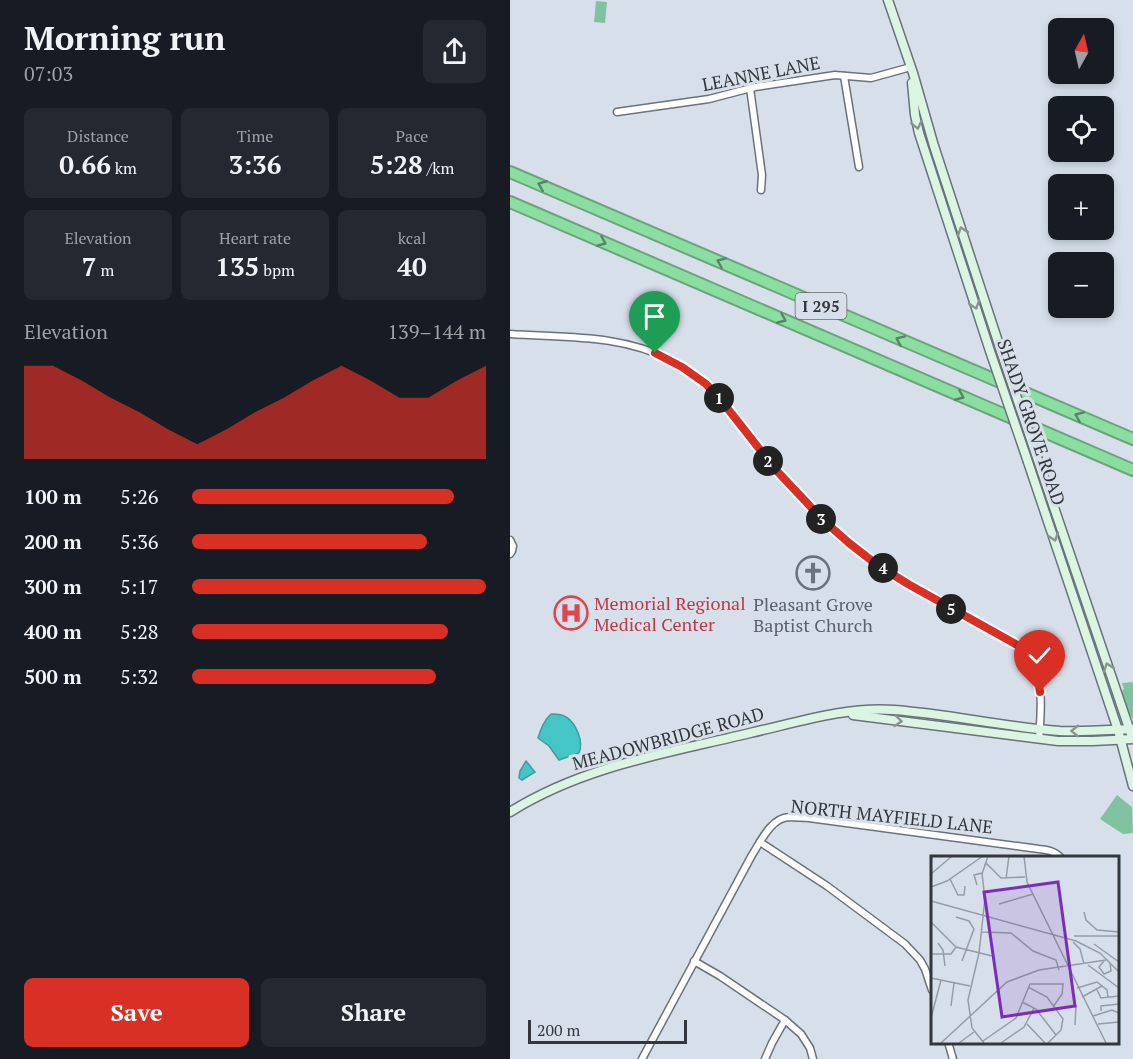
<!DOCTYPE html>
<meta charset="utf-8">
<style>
:root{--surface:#171b24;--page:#242831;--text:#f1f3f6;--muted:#9ea1a6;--accent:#d93025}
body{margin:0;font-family:"PT Serif",serif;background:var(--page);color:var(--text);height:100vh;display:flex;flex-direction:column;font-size:22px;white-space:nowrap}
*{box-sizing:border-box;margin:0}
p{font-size:20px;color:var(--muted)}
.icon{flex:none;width:33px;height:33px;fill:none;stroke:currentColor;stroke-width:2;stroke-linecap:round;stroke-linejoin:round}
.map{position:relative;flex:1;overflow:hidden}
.details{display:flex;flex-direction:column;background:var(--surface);width:510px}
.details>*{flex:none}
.needle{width:39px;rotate:8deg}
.tools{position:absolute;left:538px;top:18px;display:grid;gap:12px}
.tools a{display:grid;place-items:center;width:66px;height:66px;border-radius:9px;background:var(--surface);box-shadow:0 3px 9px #0003;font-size:30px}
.scale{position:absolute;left:18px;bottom:15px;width:159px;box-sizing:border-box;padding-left:6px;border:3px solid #33363a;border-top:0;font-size:16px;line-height:21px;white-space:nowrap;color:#33363a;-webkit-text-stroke:4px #d7e0ea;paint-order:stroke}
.pin{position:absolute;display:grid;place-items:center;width:51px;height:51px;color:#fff;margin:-62px -26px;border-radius:50% 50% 50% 0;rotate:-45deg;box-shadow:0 0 6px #0007}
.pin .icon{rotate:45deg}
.km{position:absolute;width:30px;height:30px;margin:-15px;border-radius:50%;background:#222;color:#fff;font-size:16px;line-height:30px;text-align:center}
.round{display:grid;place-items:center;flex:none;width:63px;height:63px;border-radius:9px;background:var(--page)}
.summary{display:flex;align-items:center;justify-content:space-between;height:102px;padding:0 24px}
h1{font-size:33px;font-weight:800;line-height:45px}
.stats{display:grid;grid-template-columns:repeat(3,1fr);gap:9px;height:102px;padding:6px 24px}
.stats div{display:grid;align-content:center;border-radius:9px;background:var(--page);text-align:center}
.stats b{font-size:26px;font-weight:800}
.stats small{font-size:16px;font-weight:400}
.stats p{font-size:16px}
.chart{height:168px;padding:12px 24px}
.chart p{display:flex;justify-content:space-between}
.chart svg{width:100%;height:108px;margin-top:6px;fill:var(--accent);opacity:.7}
.cta{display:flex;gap:12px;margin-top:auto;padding:12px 24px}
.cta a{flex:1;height:69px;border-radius:9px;background:var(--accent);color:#fff;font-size:24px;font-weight:800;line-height:69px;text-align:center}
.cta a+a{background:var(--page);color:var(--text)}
ul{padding:0 24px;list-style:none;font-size:20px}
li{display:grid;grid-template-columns:96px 72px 1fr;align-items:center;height:45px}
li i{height:15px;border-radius:8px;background:var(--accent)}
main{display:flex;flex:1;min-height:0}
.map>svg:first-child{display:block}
.green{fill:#80c19f}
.water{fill:#45c6c6;stroke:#409b9c;stroke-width:1.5}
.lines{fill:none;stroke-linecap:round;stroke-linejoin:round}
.street-casing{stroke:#6a727b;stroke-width:9}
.secondary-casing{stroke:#6a727b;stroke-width:11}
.highway-casing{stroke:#6ca37c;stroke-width:14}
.street{stroke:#fff;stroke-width:6}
.secondary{stroke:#dcf5e2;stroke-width:8}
.highway{stroke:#8ade9f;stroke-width:10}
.secondary-bridge-casing{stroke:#6a727b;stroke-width:11;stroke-linecap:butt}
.secondary-bridge{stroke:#dcf5e2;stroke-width:8}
.oneway{stroke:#88968e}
.oneway2{stroke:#5a8267}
.route-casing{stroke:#fff;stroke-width:12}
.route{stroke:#d93025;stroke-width:8}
.labels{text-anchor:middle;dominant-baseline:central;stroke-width:6;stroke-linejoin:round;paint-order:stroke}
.shield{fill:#d7e0ea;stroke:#64696f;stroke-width:1.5}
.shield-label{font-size:16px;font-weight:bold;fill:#33363a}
.street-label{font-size:18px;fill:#33363a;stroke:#d7e0ea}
.health-label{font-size:18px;fill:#be3a42;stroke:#d7e0ea;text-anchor:start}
.worship-label{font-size:18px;fill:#5b616d;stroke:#d7e0ea}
.inset-road{fill:none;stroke:#959ca4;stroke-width:1.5}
.view{fill:#7b2cbf;fill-opacity:0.15;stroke:#7b2cbf;stroke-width:3}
.inset-edge{fill:none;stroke:#33363a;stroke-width:3}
</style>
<main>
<section class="details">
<div class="summary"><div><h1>Morning run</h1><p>07:03</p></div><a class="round"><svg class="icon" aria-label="share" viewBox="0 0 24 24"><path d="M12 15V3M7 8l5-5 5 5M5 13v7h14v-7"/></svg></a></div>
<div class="stats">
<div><p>Distance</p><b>0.66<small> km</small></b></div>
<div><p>Time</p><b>3:36</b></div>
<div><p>Pace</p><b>5:28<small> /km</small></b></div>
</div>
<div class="stats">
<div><p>Elevation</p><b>7<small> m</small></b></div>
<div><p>Heart rate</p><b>135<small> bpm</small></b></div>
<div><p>kcal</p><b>40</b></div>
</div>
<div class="chart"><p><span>Elevation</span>139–144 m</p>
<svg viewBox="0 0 160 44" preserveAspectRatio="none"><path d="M0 44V6L10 6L20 12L30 19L40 25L50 32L60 38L70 32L80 25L90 19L100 12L110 6L120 12L130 19L140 19L150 12L160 6V44z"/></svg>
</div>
<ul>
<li><b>100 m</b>5:26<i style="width:89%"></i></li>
<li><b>200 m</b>5:36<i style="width:80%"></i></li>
<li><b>300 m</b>5:17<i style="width:100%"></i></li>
<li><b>400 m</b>5:28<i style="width:87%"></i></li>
<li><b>500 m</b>5:32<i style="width:83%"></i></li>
</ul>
<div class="cta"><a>Save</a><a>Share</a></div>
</section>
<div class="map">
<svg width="623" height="1059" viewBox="0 0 623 1059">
<rect width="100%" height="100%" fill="#d7e0ea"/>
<g class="green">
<path d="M86 1 97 2 95 23 84 22Z"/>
<path d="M623 682V719L619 713 612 691 614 689 612 683Z"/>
<path d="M607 795 622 807 623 833 613 834 590 819Z"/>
</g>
<g class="water">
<path d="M41 714C46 714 52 714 56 717 66 723 74 742 69 753L49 760 39 746 28 738C31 729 34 720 41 714Z"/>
<path d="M16 761 25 772 12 780 9 778 10 771Z"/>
</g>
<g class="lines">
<defs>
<g id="street">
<path d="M334 76 349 167"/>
<path d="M240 88 252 175 251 190"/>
<path d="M107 112 199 99 245 87 325 75 361 78 401 67"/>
<path d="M0 334C54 338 111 334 160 360 201 382 218 411 246 446 274 481 305 516 340 544 367 566 397 585 428 602 452 615 501 635 517 655 535 678 531 711 529 739"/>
<path d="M0 540 3 546 2 551 0 554"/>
<path d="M250 842 317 886 395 944 410 960 415 969 422 990"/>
<path d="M184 961 210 976 275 1020 291 1034 300 1048 303 1059"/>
<path d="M438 1042 443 1059"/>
<path d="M132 1059 242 855C251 841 261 818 279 817 286 817 293 818 299 818L529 849C538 850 545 851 551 858"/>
<path d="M255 1059 262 1043 275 1020"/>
</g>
<g id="secondary">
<path d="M378 0 403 73 424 146 492 354"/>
<path d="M402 83 405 115 409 133 480 351"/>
<path d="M518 462 608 730 623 786"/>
<path d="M532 472 621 734"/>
<path d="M343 715 548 741H583L623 739"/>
<path d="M0 812C73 766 158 753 240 733 285 723 337 706 384 710 439 714 494 727 550 731 575 732 599 730 623 729"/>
</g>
<g id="highway">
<path d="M0 172 623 439"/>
<path d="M0 202 623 470"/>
</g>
</defs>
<use href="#street" class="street-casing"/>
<use href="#secondary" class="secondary-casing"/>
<use href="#highway" class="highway-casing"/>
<use href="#street" class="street"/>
<use href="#secondary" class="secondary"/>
<use href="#highway" class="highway"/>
<defs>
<g id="secondary-bridge">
<path d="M480 351 518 462"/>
<path d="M492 354 532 472"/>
</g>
</defs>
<use href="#secondary-bridge" class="secondary-bridge-casing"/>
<use href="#secondary-bridge" class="secondary-bridge"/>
</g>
<defs><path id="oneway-chevron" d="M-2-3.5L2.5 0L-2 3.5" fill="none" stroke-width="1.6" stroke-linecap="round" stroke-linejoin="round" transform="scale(1.5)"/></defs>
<g class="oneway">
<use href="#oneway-chevron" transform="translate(407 125) rotate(77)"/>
<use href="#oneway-chevron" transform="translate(452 231) rotate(-109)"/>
<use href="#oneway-chevron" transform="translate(465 305) rotate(72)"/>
<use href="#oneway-chevron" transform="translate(544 537) rotate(72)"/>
<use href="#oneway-chevron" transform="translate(598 667) rotate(-109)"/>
<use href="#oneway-chevron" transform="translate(388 721) rotate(6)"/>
<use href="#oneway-chevron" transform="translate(565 731) rotate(-179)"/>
</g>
<g class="oneway2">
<use href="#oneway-chevron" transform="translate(32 185) rotate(-158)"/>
<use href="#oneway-chevron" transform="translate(92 242) rotate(23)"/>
<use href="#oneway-chevron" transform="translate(211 262) rotate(-157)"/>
<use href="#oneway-chevron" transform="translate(272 319) rotate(23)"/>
<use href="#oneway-chevron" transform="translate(390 340) rotate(-157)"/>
<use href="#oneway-chevron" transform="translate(450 396) rotate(23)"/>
<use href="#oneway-chevron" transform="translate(569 416) rotate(-157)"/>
</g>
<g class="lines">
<defs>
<path id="route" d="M145 353 172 367 196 384 214 404 266 470 314 521 339 543 366 564 398 584 509 646C522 660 528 673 530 692"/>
</defs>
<use href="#route" class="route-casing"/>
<use href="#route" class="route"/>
</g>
<defs>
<symbol id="church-ring" viewBox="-11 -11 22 22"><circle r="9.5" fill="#d7e0ea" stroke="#6b7280" stroke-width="1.5"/><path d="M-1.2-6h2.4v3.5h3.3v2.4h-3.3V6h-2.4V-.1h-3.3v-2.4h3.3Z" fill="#6b7280"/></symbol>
<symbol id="hospital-ring" viewBox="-11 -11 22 22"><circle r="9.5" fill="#d7e0ea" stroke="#e0444e" stroke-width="1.5"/><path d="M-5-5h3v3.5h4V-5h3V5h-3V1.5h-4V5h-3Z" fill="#e0444e"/></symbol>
</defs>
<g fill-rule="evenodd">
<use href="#church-ring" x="284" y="554" width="38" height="38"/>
<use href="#hospital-ring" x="42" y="594" width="38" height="38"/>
</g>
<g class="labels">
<rect class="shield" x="285.5" y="293" width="51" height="26" rx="4.5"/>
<g class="shield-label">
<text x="311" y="306">I 295</text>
</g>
<g class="street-label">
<text transform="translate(251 73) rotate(-11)">LEANNE LANE</text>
<text transform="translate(522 422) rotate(71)">SHADY GROVE ROAD</text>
<text transform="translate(158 738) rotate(-15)">MEADOWBRIDGE ROAD</text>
<text transform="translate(382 816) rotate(6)">NORTH MAYFIELD LANE</text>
</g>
<g class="health-label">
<text x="84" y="603">Memorial Regional<tspan x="84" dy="21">Medical Center</tspan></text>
</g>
<g class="worship-label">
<text x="303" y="604">Pleasant Grove<tspan x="303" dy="21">Baptist Church</tspan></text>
</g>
</g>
<g transform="translate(421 856)">
<rect width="188" height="188" fill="#d7e0ea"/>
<path class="inset-road" d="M93 0 96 26 175 187M55 7 70 22 94 21M0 18 21 0M19 23 27 39H33L34 30M75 23 78 0M46 29 43 19 51 17M0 31 16 25 52 0M0 45 145 85 169 97 188 116M68 48 102 38M153 56 155 64 166 74 188 76M25 61 38 65 43 73 31 105M0 66 25 91 61 100M51 76 80 77 102 95 125 104 128 114M143 80H188M142 86 149 93 153 108M7 87 12 94 14 110M163 88 188 106M0 98H20L25 91M173 105 168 111 173 118 180 115 179 107M157 109 188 132M0 122 39 130M97 131 116 141 132 163 130 174 117 187M146 132 166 126 176 134 177 142M166 134 170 142 188 140M151 141 171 130M91 146 105 153 125 179M20 150 23 127M170 155V150L188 148M162 160 181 154 188 157M0 162 10 124M96 168 114 187M167 168 188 166M144 169 145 149M52 185 85 162 99 128H132L131 138 122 151M10 187 76 126 108 114 175 104M28 187 43 176M53 187 41 172 37 144 48 97 54 42 51 18 57 0M70 187 93 171 103 152"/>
<path class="view" d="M127 26 144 150 71 161 53 36Z"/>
<rect width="188" height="188" class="inset-edge"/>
</g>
</svg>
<div class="tools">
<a><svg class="needle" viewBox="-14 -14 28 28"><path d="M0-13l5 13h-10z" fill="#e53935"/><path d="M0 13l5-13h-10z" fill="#9ea1a6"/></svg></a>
<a><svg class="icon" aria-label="locate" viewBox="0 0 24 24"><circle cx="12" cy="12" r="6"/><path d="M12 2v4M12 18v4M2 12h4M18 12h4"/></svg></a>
<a>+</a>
<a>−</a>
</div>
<div class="scale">200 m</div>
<div class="pin" style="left:145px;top:353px;background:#1e9e55"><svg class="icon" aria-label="arrive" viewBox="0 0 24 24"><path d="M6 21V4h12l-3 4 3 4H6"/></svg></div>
<div class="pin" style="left:530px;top:692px;background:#d93025"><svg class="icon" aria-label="check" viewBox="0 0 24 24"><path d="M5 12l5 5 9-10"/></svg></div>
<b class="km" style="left:209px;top:398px">1</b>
<b class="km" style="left:258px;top:461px">2</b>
<b class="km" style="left:311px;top:519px">3</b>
<b class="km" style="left:373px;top:568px">4</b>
<b class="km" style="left:441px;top:609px">5</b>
</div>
</main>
